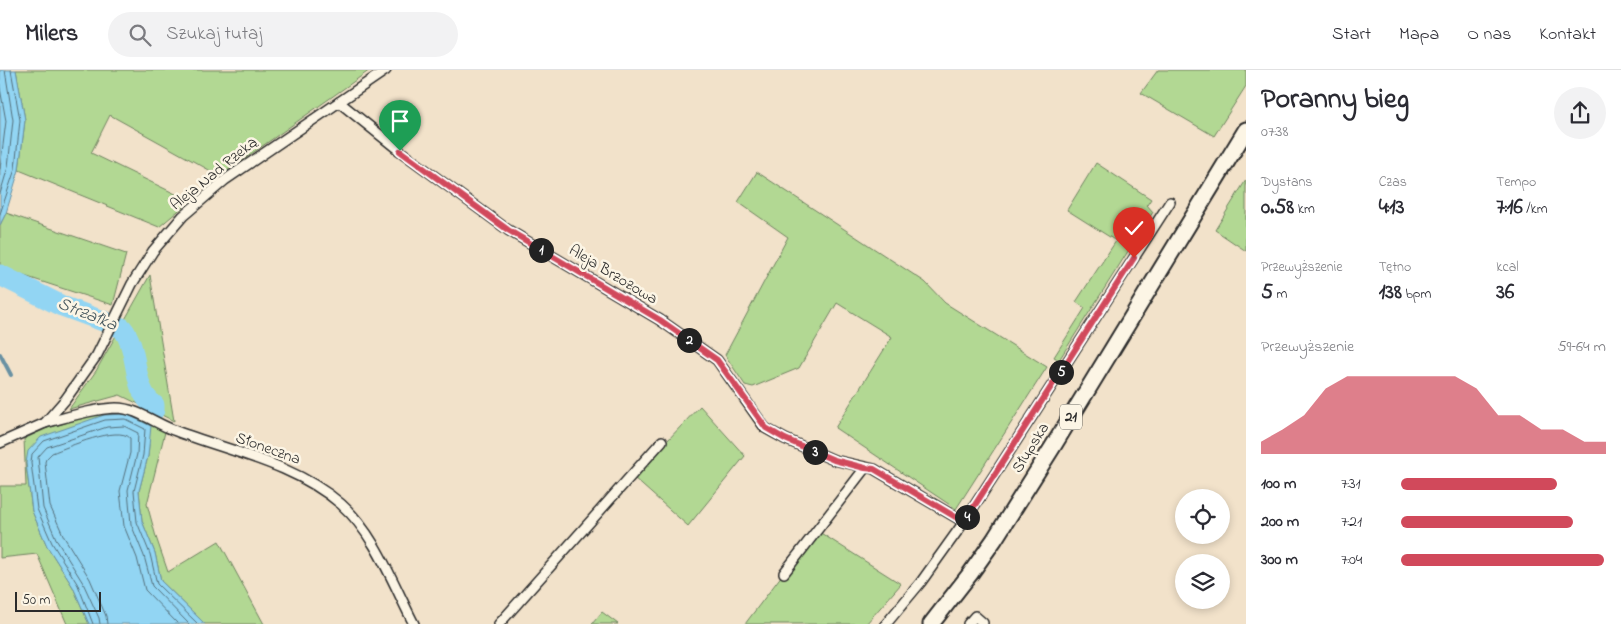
<!DOCTYPE html>
<html lang="pl">
<meta charset="utf-8">
<style>
:root{--surface:#fff;--page:#f2f2f3;--text:#2b2b33;--muted:#7c7c81;--line:#e1e1e2;--accent:#d1495b}
body{margin:0;font-family:"Indie Flower",sans-serif;background:var(--page);color:var(--text);height:100vh;display:flex;flex-direction:column;font-size:19px;white-space:nowrap}
*{box-sizing:border-box;margin:0}
p{font-size:16px;color:var(--muted)}
.icon{flex:none;width:28px;height:28px;fill:none;stroke:currentColor;stroke-width:2;stroke-linecap:round;stroke-linejoin:round}
.map{position:relative;flex:1;overflow:hidden}
.side{display:flex;flex-direction:column;background:var(--surface);width:375px}
.side>*{flex:none}
.controls{position:absolute;left:1175px;top:419px;display:grid;gap:10px}
.controls a{display:grid;place-items:center;width:55px;height:55px;border-radius:50%;background:var(--surface);box-shadow:0 2px 8px #0003;font-size:25px}
.scale{position:absolute;left:15px;bottom:12px;width:86px;box-sizing:border-box;padding-left:5px;border:2px solid #2b2b2b;border-top:0;font-size:14px;line-height:18px;white-space:nowrap;color:#2b2b2b;-webkit-text-stroke:4px #fcf5e5;paint-order:stroke}
.pin{position:absolute;display:grid;place-items:center;width:42px;height:42px;color:#fff;margin:-51px -21px;border-radius:50% 50% 50% 0;rotate:-45deg;box-shadow:0 0 5px #0007}
.pin .icon{rotate:45deg}
.km{position:absolute;width:25px;height:25px;margin:-12px;border-radius:50%;background:#222;color:#fff;font-size:14px;line-height:25px;text-align:center}
.round{display:grid;place-items:center;flex:none;width:52px;height:52px;border-radius:26px;background:var(--page)}
.headline{display:flex;align-items:center;justify-content:space-between;height:85px;padding:0 15px}
h1{font-size:28px;font-weight:700;line-height:38px}
.figures{display:grid;grid-template-columns:repeat(3,1fr);gap:8px;height:85px;padding:5px 15px}
.figures div{display:grid;align-content:center}
.figures b{font-size:21px;font-weight:700}
.figures small{font-size:14px;font-weight:400}
.figures p{font-size:14px}
.chart{height:140px;padding:10px 15px}
.chart p{display:flex;justify-content:space-between}
.chart svg{width:100%;height:90px;margin-top:5px;fill:var(--accent);opacity:.7}
ul{padding:0 15px;list-style:none;font-size:16px}
li{display:grid;grid-template-columns:80px 60px 1fr;align-items:center;height:38px}
li i{height:12px;border-radius:6px;background:var(--accent)}
header{display:flex;align-items:center;gap:30px;box-sizing:border-box;height:70px;padding:0 25px;background:var(--surface);border-bottom:1px solid var(--line)}
header strong{font-size:24px}
nav{display:flex;gap:28px;margin-inline-start:auto;font-size:18px}
.search{width:350px;height:45px;background:var(--page);display:flex;align-items:center;gap:12px;box-sizing:border-box;padding:0 18px;border-radius:28px;color:var(--muted);font-size:19px}
main{display:flex;flex:1;min-height:0}
.map>svg:first-child{display:block}
.green{fill:#b2d893;stroke:#6e825f}
.water{fill:#92d5f3;stroke:#6991a3}
.lines{fill:none;stroke-linecap:round;stroke-linejoin:round}
.shore{stroke:#546f7b;stroke-width:1}
.stream{stroke:#6991a3;stroke-width:4}
.river{stroke:#92d5f3;stroke-width:21}
.street-casing{stroke:#2b2b2b;stroke-width:12}
.primary-casing{stroke:#2b2b2b;stroke-width:19}
.street{stroke:#fcf5e5;stroke-width:9}
.primary{stroke:#fcf5e5;stroke-width:15}
.route-casing{stroke:#fff;stroke-width:10}
.route{stroke:#d1495b;stroke-width:6}
.labels{text-anchor:middle;dominant-baseline:central;stroke-width:5;stroke-linejoin:round;paint-order:stroke}
.shield{fill:#fcf5e5;stroke:#6a6863;stroke-width:1}
.shield-label{font-size:15px;font-weight:bold;fill:#2b2b2b}
.street-label{font-size:16px;fill:#2b2b2b;stroke:#fcf5e5}
.water-label{font-size:18px;font-style:italic;fill:#45565d;stroke:#fcf5e5}
</style>
<header>
<strong>Milers</strong>
<div class="search"><svg class="icon" aria-label="search" viewBox="0 0 24 24"><circle cx="10" cy="10" r="6"/><path d="M15 15l6 6"/></svg>Szukaj tutaj</div>
<nav><a>Start</a><a>Mapa</a><a>O nas</a><a>Kontakt</a></nav>
</header>
<main>
<div class="map">
<svg width="1246" height="554" viewBox="0 0 1246 554">
<rect width="100%" height="100%" fill="#f2e2ca"/>
<filter id="ink" filterUnits="userSpaceOnUse"><feTurbulence type="fractalNoise" baseFrequency=".02" numOctaves="2"/><feDisplacementMap in="SourceGraphic" scale="10" xChannelSelector="R" yChannelSelector="G"/><feConvolveMatrix kernelMatrix="1 2 1 2 8 2 1 2 1" color-interpolation-filters="sRGB"/></filter>
<g filter="url(#ink)">
<g class="green">
<path d="M16 0H370L220 106 110 45 91 83 190 131 159 157 19 100 25 50Z"/>
<path d="M1158 0H1246V16L1214 66 1141 23Z"/>
<path d="M1096 93 1151 129 1147 135 1153 142 1059 290 1054 287 1085 238 1076 232 1116 171 1067 140Z"/>
<path d="M757 102 925 212 945 233 1047 297 956 439 835 358 892 267 837 233 799 298 753 317 745 315 725 285 788 167 738 132Z"/>
<path d="M1246 110V181L1215 160Z"/>
<path d="M6 143 126 184 113 235 0 198V155Z"/>
<path d="M150 205 174 351 120 325 69 339 96 301Z"/>
<path d="M700 336 745 386 688 456 633 407Z"/>
<path d="M104 342C132 342 142 349 165 362L147 434 156 467 168 502 219 471 264 554H205L161 511 155 483 142 451 139 421 148 386 149 374 26 393 32 441 47 476 73 517 89 554H67L37 484 0 488V416H26L24 369 47 358Z"/>
<path d="M816 460 901 514 866 554H745Z"/>
<path d="M602 542 618 554H592Z"/>
</g>
<g class="water">
<path d="M0 0H16L25 50 19 100 6 143 0 155Z"/>
<path d="M126 344 151 356 148 386 139 421 142 451 155 483 161 511 205 554H89L73 517 47 476 32 441 26 393 28 381 41 367 104 345Z"/>
</g>
<g class="lines">
<g class="shore">
<path d="M0 18 6 51 0 99"/>
<path d="M0 124 8 97 13 50 5 0"/>
<path d="M0 144 15 99 20 50 11 0"/>
<path d="M93 554 78 515 52 473 37 439 31 393 32 384 44 371 105 350 125 349 145 359 143 385 134 421 137 452 150 484 157 514 198 554"/>
<path d="M100 554 99 548 83 513 57 471 43 438 38 387 47 377 107 357 124 356 138 363 137 384 128 420 131 454 144 486 152 516 189 554"/>
<path d="M107 554 106 546 90 509 64 467 50 436 45 392 46 389 52 383C68 377 118 355 130 368V383L120 421 124 456 137 488 145 520 178 554"/>
</g>
<path class="stream" d="M0 284 11 305"/>
<path class="river" d="M0 205 62 236 122 258C140 279 131 320 154 335V340"/>
<defs>
<g id="street">
<path d="M339 32 400 81 508 160 660 250 717 290 765 358 785 369 834 390 874 399 964 452"/>
<path d="M45 353C68 347 92 339 116 338 137 338 156 354 176 361 232 382 295 394 341 434 376 465 393 514 414 554"/>
<path d="M0 373 45 353 65 330 97 285 132 214 153 181 183 146 225 110 386 0"/>
<path d="M784 503 865 398"/>
<path d="M499 554 662 371"/>
<path d="M886 554 921 512 964 452 1170 132"/>
<path d="M968 554 975 546 983 553"/>
</g>
<path id="primary" d="M931 554 970 504 994 470 1052 378 1246 60"/>
</defs>
<use href="#street" class="street-casing"/>
<use href="#primary" class="primary-casing"/>
<use href="#street" class="street"/>
<use href="#primary" class="primary"/>
</g>
</g>
<g class="lines" filter="url(#ink)">
<defs>
<path id="route" d="M400 81 508 160 660 250 717 290 766 358 785 369 834 390 865 398 874 399 964 452 1134 188"/>
</defs>
<use href="#route" class="route-casing"/>
<use href="#route" class="route"/>
</g>
<g class="labels">
<rect class="shield" x="1060" y="334.5" width="22" height="25" rx="4"/>
<g class="shield-label">
<text x="1071" y="347">21</text>
</g>
<g class="street-label">
<text transform="translate(214 104) rotate(-39)">Aleja Nad Rzeką</text>
<text transform="translate(613 205) rotate(31)">Aleja Brzozowa</text>
<text transform="translate(1031 378) rotate(-58)">Słupska</text>
<text transform="translate(268 379) rotate(20)">Słoneczna</text>
</g>
<g class="water-label">
<text transform="translate(87 245) rotate(22)">Strzałka</text>
</g>
</g>
</svg>
<div class="controls">
<a><svg class="icon" aria-label="locate" viewBox="0 0 24 24"><circle cx="12" cy="12" r="6"/><path d="M12 2v4M12 18v4M2 12h4M18 12h4"/></svg></a>
<a><svg class="icon" aria-label="layers" viewBox="0 0 24 24"><path d="M12 4l9 5-9 5-9-5zM3 14l9 5 9-5"/></svg></a>
</div>
<div class="scale">50 m</div>
<div class="pin" style="left:400px;top:81px;background:#1e9e55"><svg class="icon" aria-label="arrive" viewBox="0 0 24 24"><path d="M6 21V4h12l-3 4 3 4H6"/></svg></div>
<div class="pin" style="left:1134px;top:188px;background:#d93025"><svg class="icon" aria-label="check" viewBox="0 0 24 24"><path d="M5 12l5 5 9-10"/></svg></div>
<b class="km" style="left:541px;top:180px">1</b>
<b class="km" style="left:689px;top:270px">2</b>
<b class="km" style="left:815px;top:382px">3</b>
<b class="km" style="left:967px;top:447px">4</b>
<b class="km" style="left:1061px;top:302px">5</b>
</div>
<section class="side">
<div class="headline"><div><h1>Poranny bieg</h1><p>07:38</p></div><a class="round"><svg class="icon" aria-label="share" viewBox="0 0 24 24"><path d="M12 15V3M7 8l5-5 5 5M5 13v7h14v-7"/></svg></a></div>
<div class="figures">
<div><p>Dystans</p><b>0.58<small> km</small></b></div>
<div><p>Czas</p><b>4:13</b></div>
<div><p>Tempo</p><b>7:16<small> /km</small></b></div>
</div>
<div class="figures">
<div><p>Przewyższenie</p><b>5<small> m</small></b></div>
<div><p>Tętno</p><b>138<small> bpm</small></b></div>
<div><p>kcal</p><b>36</b></div>
</div>
<div class="chart"><p><span>Przewyższenie</span>59–64 m</p>
<svg viewBox="0 0 160 44" preserveAspectRatio="none"><path d="M0 44V38L10 32L20 25L30 12L40 6L50 6L60 6L70 6L80 6L90 6L100 12L110 25L120 25L130 32L140 32L150 38L160 38V44z"/></svg>
</div>
<ul>
<li><b>100 m</b>7:31<i style="width:76%"></i></li>
<li><b>200 m</b>7:21<i style="width:84%"></i></li>
<li><b>300 m</b>7:04<i style="width:99%"></i></li>
</ul>
</section>
</main>
